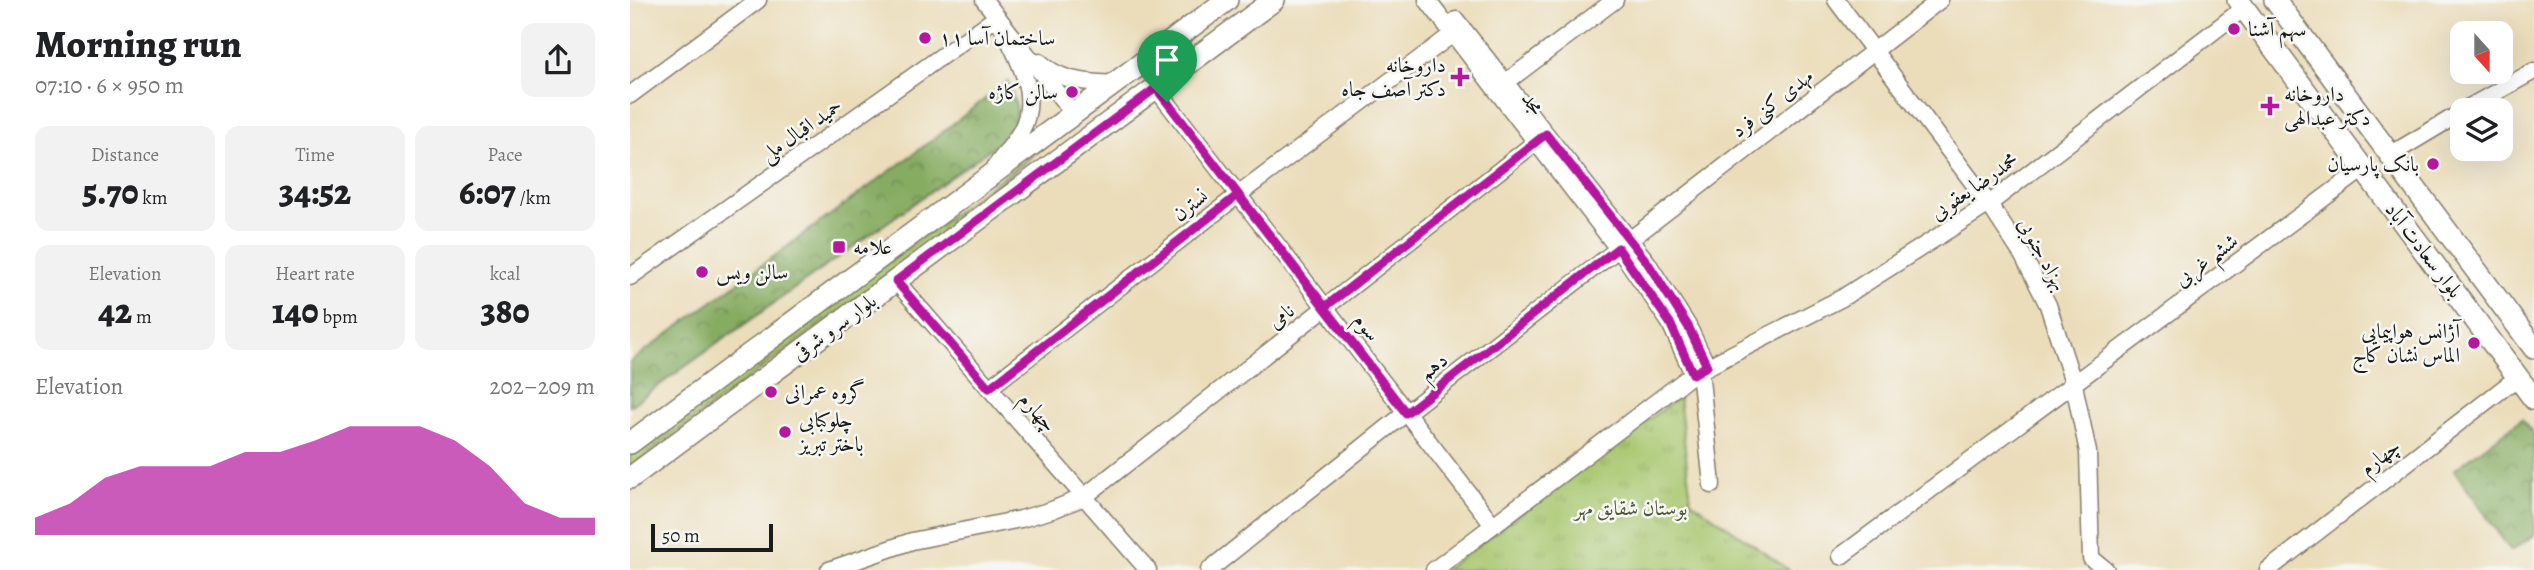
<!DOCTYPE html>
<meta charset="utf-8">
<style>
:root{--surface:#fff;--page:#f2f2f2;--text:#202124;--muted:#757577;--accent:#b5179e}
body{margin:0;font-family:Alegreya,Amiri,serif;background:var(--page);color:var(--text);height:100vh;display:flex;flex-direction:column;font-size:26px;white-space:nowrap}
*{box-sizing:border-box;margin:0}
p{font-size:23px;color:var(--muted)}
.icon{flex:none;width:38px;height:38px;fill:none;stroke:currentColor;stroke-width:2;stroke-linecap:round;stroke-linejoin:round}
.map{position:relative;flex:1;overflow:hidden}
.panel{display:flex;flex-direction:column;background:var(--surface);width:630px}
.panel>*{flex:none}
.needle{width:46px;rotate:159deg}
.fabs{position:absolute;left:1820px;top:21px;display:grid;gap:14px}
.fabs a{display:grid;place-items:center;width:63px;height:63px;border-radius:14px;background:var(--surface);box-shadow:0 7px 28px #0002;font-size:35px}
.scale{position:absolute;left:21px;bottom:18px;width:122px;box-sizing:border-box;padding-left:7px;border:4px solid #1c1c1c;border-top:0;font-size:19px;line-height:24px;white-space:nowrap;color:#1c1c1c;-webkit-text-stroke:5px #f6f6f2;paint-order:stroke}
.pin{position:absolute;display:grid;place-items:center;width:60px;height:60px;color:#fff;margin:-72px -30px;border-radius:50% 50% 50% 0;rotate:-45deg;box-shadow:0 0 7px #0007}
.pin .icon{rotate:45deg}
.round{display:grid;place-items:center;flex:none;width:74px;height:74px;border-radius:14px;background:var(--page)}
.headline{display:flex;align-items:center;justify-content:space-between;height:119px;padding:0 35px}
h1{font-size:38px;font-weight:800;line-height:52px}
.stats{display:grid;grid-template-columns:repeat(3,1fr);gap:10px;height:119px;padding:7px 35px}
.stats div{display:grid;align-content:center;border-radius:14px;background:var(--page);text-align:center}
.stats b{font-size:35px;font-weight:800}
.stats small{font-size:19px;font-weight:400}
.stats p{font-size:19px}
.chart{height:196px;padding:14px 35px}
.chart p{display:flex;justify-content:space-between}
.chart svg{width:100%;height:126px;margin-top:7px;fill:var(--accent);opacity:.7}
main{display:flex;flex:1;min-height:0}
.map>svg:first-child{display:block}
.grass{fill:url(#grass-dots);stroke:#627246;stroke-width:2}
.forest{fill:url(#forest-crowns);stroke:#51643f;stroke-width:2}
.park{fill:url(#park-tufts);stroke:#627246;stroke-width:2}
.lines{fill:none;stroke-linecap:round;stroke-linejoin:round}
.minor-casing{stroke:#847c6b;stroke-width:19}
.major-casing{stroke:#847c6b;stroke-width:24}
.minor{stroke:#fff;stroke-width:16}
.major{stroke:#fff;stroke-width:21}
.route-casing{stroke:#fff;stroke-width:14}
.route{stroke:#b5179e;stroke-width:9}
.poi-dot{fill:#b5179e;stroke:#f6f6f2;stroke-width:2.5}
.labels{text-anchor:middle;dominant-baseline:central;stroke-width:5;stroke-linejoin:round;paint-order:stroke}
.poi-label{font-size:21px;fill:#1c1c1c;stroke:#f6f6f2;text-anchor:start}
.street-label{font-size:21px;fill:#1c1c1c;stroke:#f6f6f2}
.park-label{font-size:21px;fill:#4d5839;stroke:#f6f6f2}
</style>
<main>
<section class="panel">
<div class="headline"><div><h1>Morning run</h1><p>07:10 · 6 × 950 m</p></div><a class="round"><svg class="icon" aria-label="share" viewBox="0 0 24 24"><path d="M12 15V3M7 8l5-5 5 5M5 13v7h14v-7"/></svg></a></div>
<div class="stats">
<div><p>Distance</p><b>5.70<small> km</small></b></div>
<div><p>Time</p><b>34:52</b></div>
<div><p>Pace</p><b>6:07<small> /km</small></b></div>
</div>
<div class="stats">
<div><p>Elevation</p><b>42<small> m</small></b></div>
<div><p>Heart rate</p><b>140<small> bpm</small></b></div>
<div><p>kcal</p><b>380</b></div>
</div>
<div class="chart"><p><span>Elevation</span>202–209 m</p>
<svg viewBox="0 0 160 44" preserveAspectRatio="none"><path d="M0 44V38L10 33L20 24L30 20L40 20L50 20L60 15L70 15L80 11L90 6L100 6L110 6L120 11L130 20L140 33L150 38L160 38V44z"/></svg>
</div>
</section>
<div class="map">
<svg width="1904" height="570" viewBox="0 0 1904 570">
<defs>
<pattern id="grass-dots" width="8" height="8" patternUnits="userSpaceOnUse" patternTransform="scale(1.75)"><rect width="8" height="8" fill="#a9c76f"/><path d="M2 2h.1M6 6h.1" fill="none" stroke="#91aa60" stroke-width="1.8" stroke-linecap="round"/></pattern>
<pattern id="forest-crowns" width="20" height="18" patternUnits="userSpaceOnUse" patternTransform="scale(1.75)"><rect width="20" height="18" fill="#86ac62"/><path d="M2 6a3 3 0 1 1 6 0M12 15a3 3 0 1 1 6 0" fill="none" stroke="#6d8b50"/></pattern>
<pattern id="park-tufts" width="24" height="20" patternUnits="userSpaceOnUse" patternTransform="scale(1.75)"><rect width="24" height="20" fill="#a9c76f"/><path d="M3 7l-1-3M5 7V3M7 7l1-3M15 17l-1-3M17 17v-4M19 17l1-3" fill="none" stroke="#91aa60"/></pattern>
</defs>
<rect width="100%" height="100%" fill="#f6f6f2"/>
<filter id="ink" filterUnits="userSpaceOnUse"><feTurbulence type="fractalNoise" baseFrequency=".0143" numOctaves="2"/><feDisplacementMap in="SourceGraphic" scale="14" xChannelSelector="R" yChannelSelector="G"/><feConvolveMatrix kernelMatrix="1 2 1 2 8 2 1 2 1" color-interpolation-filters="sRGB"/></filter>
<filter id="wash" filterUnits="userSpaceOnUse"><feTurbulence type="fractalNoise" baseFrequency=".00686" numOctaves="4" result="noise"/><feDisplacementMap in="SourceGraphic" scale="28" xChannelSelector="R" yChannelSelector="G"/><feGaussianBlur stdDeviation="1.57" result="paint"/><feColorMatrix in="noise" values="0 0 0 0 0 0 0 0 0 0 0 0 0 0 0 0 0 1.4 0 .05"/><feComposite in="paint" operator="in"/></filter>
<g filter="url(#wash)">
<rect width="100%" height="100%" fill="#ebddba"/>
<path class="grass" d="M416 144 316 231 0 467V456Z"/>
<g class="forest">
<path d="M378 81 387 109 381 134 0 406V362L301 141Z"/>
<path d="M1892 419 1904 435V535L1881 551 1824 470Z"/>
</g>
<path class="park" d="M1049 397 1061 501 1159 570H814Z"/>
</g>
<g filter="url(#ink)">
<g class="lines">
<defs>
<g id="minor">
<path d="M354 0 443 113"/>
<path d="M797 0 999 263 1040 323 1063 374"/>
<path d="M1206 0 1359 204 1393 256 1418 305 1444 385 1458 452 1461 558 1476 570"/>
<path d="M826 20 1017 262 1058 326 1077 366"/>
<path d="M410 62C430 82 457 82 484 84"/>
<path d="M526 88 863 525"/>
<path d="M867 89 985 0"/>
<path d="M0 95 128 0"/>
<path d="M1834 110 1904 71"/>
<path d="M1760 155 1832 112"/>
<path d="M365 167C374 155 384 143 391 131 412 93 384 51 367 17"/>
<path d="M0 277 367 17"/>
<path d="M266 281 518 570"/>
<path d="M1070 370 1082 485"/>
<path d="M359 388 608 195 832 27"/>
<path d="M1211 556 1733 169"/>
<path d="M199 570 282 541 391 519 422 510 454 497 916 134"/>
<path d="M579 570 776 413 1310 0"/>
<path d="M804 570 1063 374 1212 298 1359 204 1614 8"/>
<path d="M1638 570 1888 377"/>
</g>
<g id="major">
<path d="M1608 0 1904 399"/>
<path d="M1645 0 1904 348"/>
<path d="M0 443 597 0"/>
<path d="M0 478 644 0"/>
</g>
</defs>
<use href="#minor" class="minor-casing"/>
<use href="#major" class="major-casing"/>
<use href="#minor" class="minor"/>
<use href="#major" class="major"/>
</g>
</g>
<g class="lines" filter="url(#ink)">
<defs>
<path id="route" d="M537 102 526 88 266 281 359 388 608 195 776 413 988 248 1040 323 1063 374 1077 366 1058 326 1017 262 916 134 695 307 537 102"/>
</defs>
<use href="#route" class="route-casing"/>
<use href="#route" class="route"/>
</g>
<g class="poi-dot">
<circle cx="1604" cy="29" r="7"/>
<circle cx="295" cy="38" r="7"/>
<path d="M826.5 66.5h7v7h7v7h-7v7h-7v-7h-7v-7h7z"/>
<circle cx="442" cy="92" r="7"/>
<path d="M1636.5 95.5h7v7h7v7h-7v7h-7v-7h-7v-7h7z"/>
<circle cx="1803" cy="164" r="7"/>
<rect x="202" y="240" width="14" height="14" rx="3.5"/>
<circle cx="72" cy="272" r="7"/>
<circle cx="1844" cy="343" r="7"/>
<circle cx="141" cy="392" r="7"/>
<circle cx="155" cy="432" r="7"/>
</g>
<g class="labels">
<g class="poi-label">
<text x="1618" y="29">سهم آشنا</text>
<text x="309" y="38">ساختمان آسا ۱۱</text>
<text x="816" y="65" text-anchor="end">داروخانه<tspan x="816" dy="24">دکتر آصف جاه</tspan></text>
<text x="428" y="92" text-anchor="end">سالن كاژه</text>
<text x="1654" y="94">داروخانه<tspan x="1654" dy="24">دکتر عبدالهی</tspan></text>
<text x="1789" y="164" text-anchor="end">بانک پارسیان</text>
<text x="223" y="247">علامه</text>
<text x="86" y="272">سالن ویس</text>
<text x="1830" y="331" text-anchor="end">آژانس هواپیمایی<tspan x="1830" dy="24">الماس نشان کاج</tspan></text>
<text x="155" y="392">گروه عمرانی</text>
<text x="169" y="420">چلوکبابی<tspan x="169" dy="24">باختر تبریز</tspan></text>
</g>
<g class="street-label">
<text transform="translate(903 103) rotate(53)">مجد</text>
<text transform="translate(1142 103) rotate(-38)">مهدی کنی فرد</text>
<text transform="translate(171 130) rotate(-35)">حمید اقبال ملی</text>
<text transform="translate(1344 186) rotate(-35)">محمدرضا یعقوبی</text>
<text transform="translate(560 205) rotate(-38)">نسترن</text>
<text transform="translate(1794 250) rotate(53)">بلوار سعادت آباد</text>
<text transform="translate(1413 254) rotate(61)">بهزاد جنوبی</text>
<text transform="translate(1576 260) rotate(-37)">ششم غربی</text>
<text transform="translate(651 316) rotate(-38)">نامی</text>
<text transform="translate(204 327) rotate(-36)">بلوار سرو شرقی</text>
<text transform="translate(737 327) rotate(52)">سوم</text>
<text transform="translate(803 366) rotate(-38)">دهم</text>
<text transform="translate(408 412) rotate(49)">چهارم</text>
<text transform="translate(1750 457) rotate(-38)">چهارم</text>
</g>
<g class="park-label">
<text x="1001" y="508">بوستان شقایق مهر</text>
</g>
</g>
</svg>
<div class="fabs">
<a><svg class="needle" viewBox="-14 -14 28 28"><path d="M0-13l5 13h-10z" fill="#e53935"/><path d="M0 13l5-13h-10z" fill="#757577"/></svg></a>
<a><svg class="icon" aria-label="layers" viewBox="0 0 24 24"><path d="M12 4l9 5-9 5-9-5zM3 14l9 5 9-5"/></svg></a>
</div>
<div class="scale">50 m</div>
<div class="pin" style="left:537px;top:102px;background:#1e9e55"><svg class="icon" aria-label="arrive" viewBox="0 0 24 24"><path d="M6 21V4h12l-3 4 3 4H6"/></svg></div>
</div>
</main>
